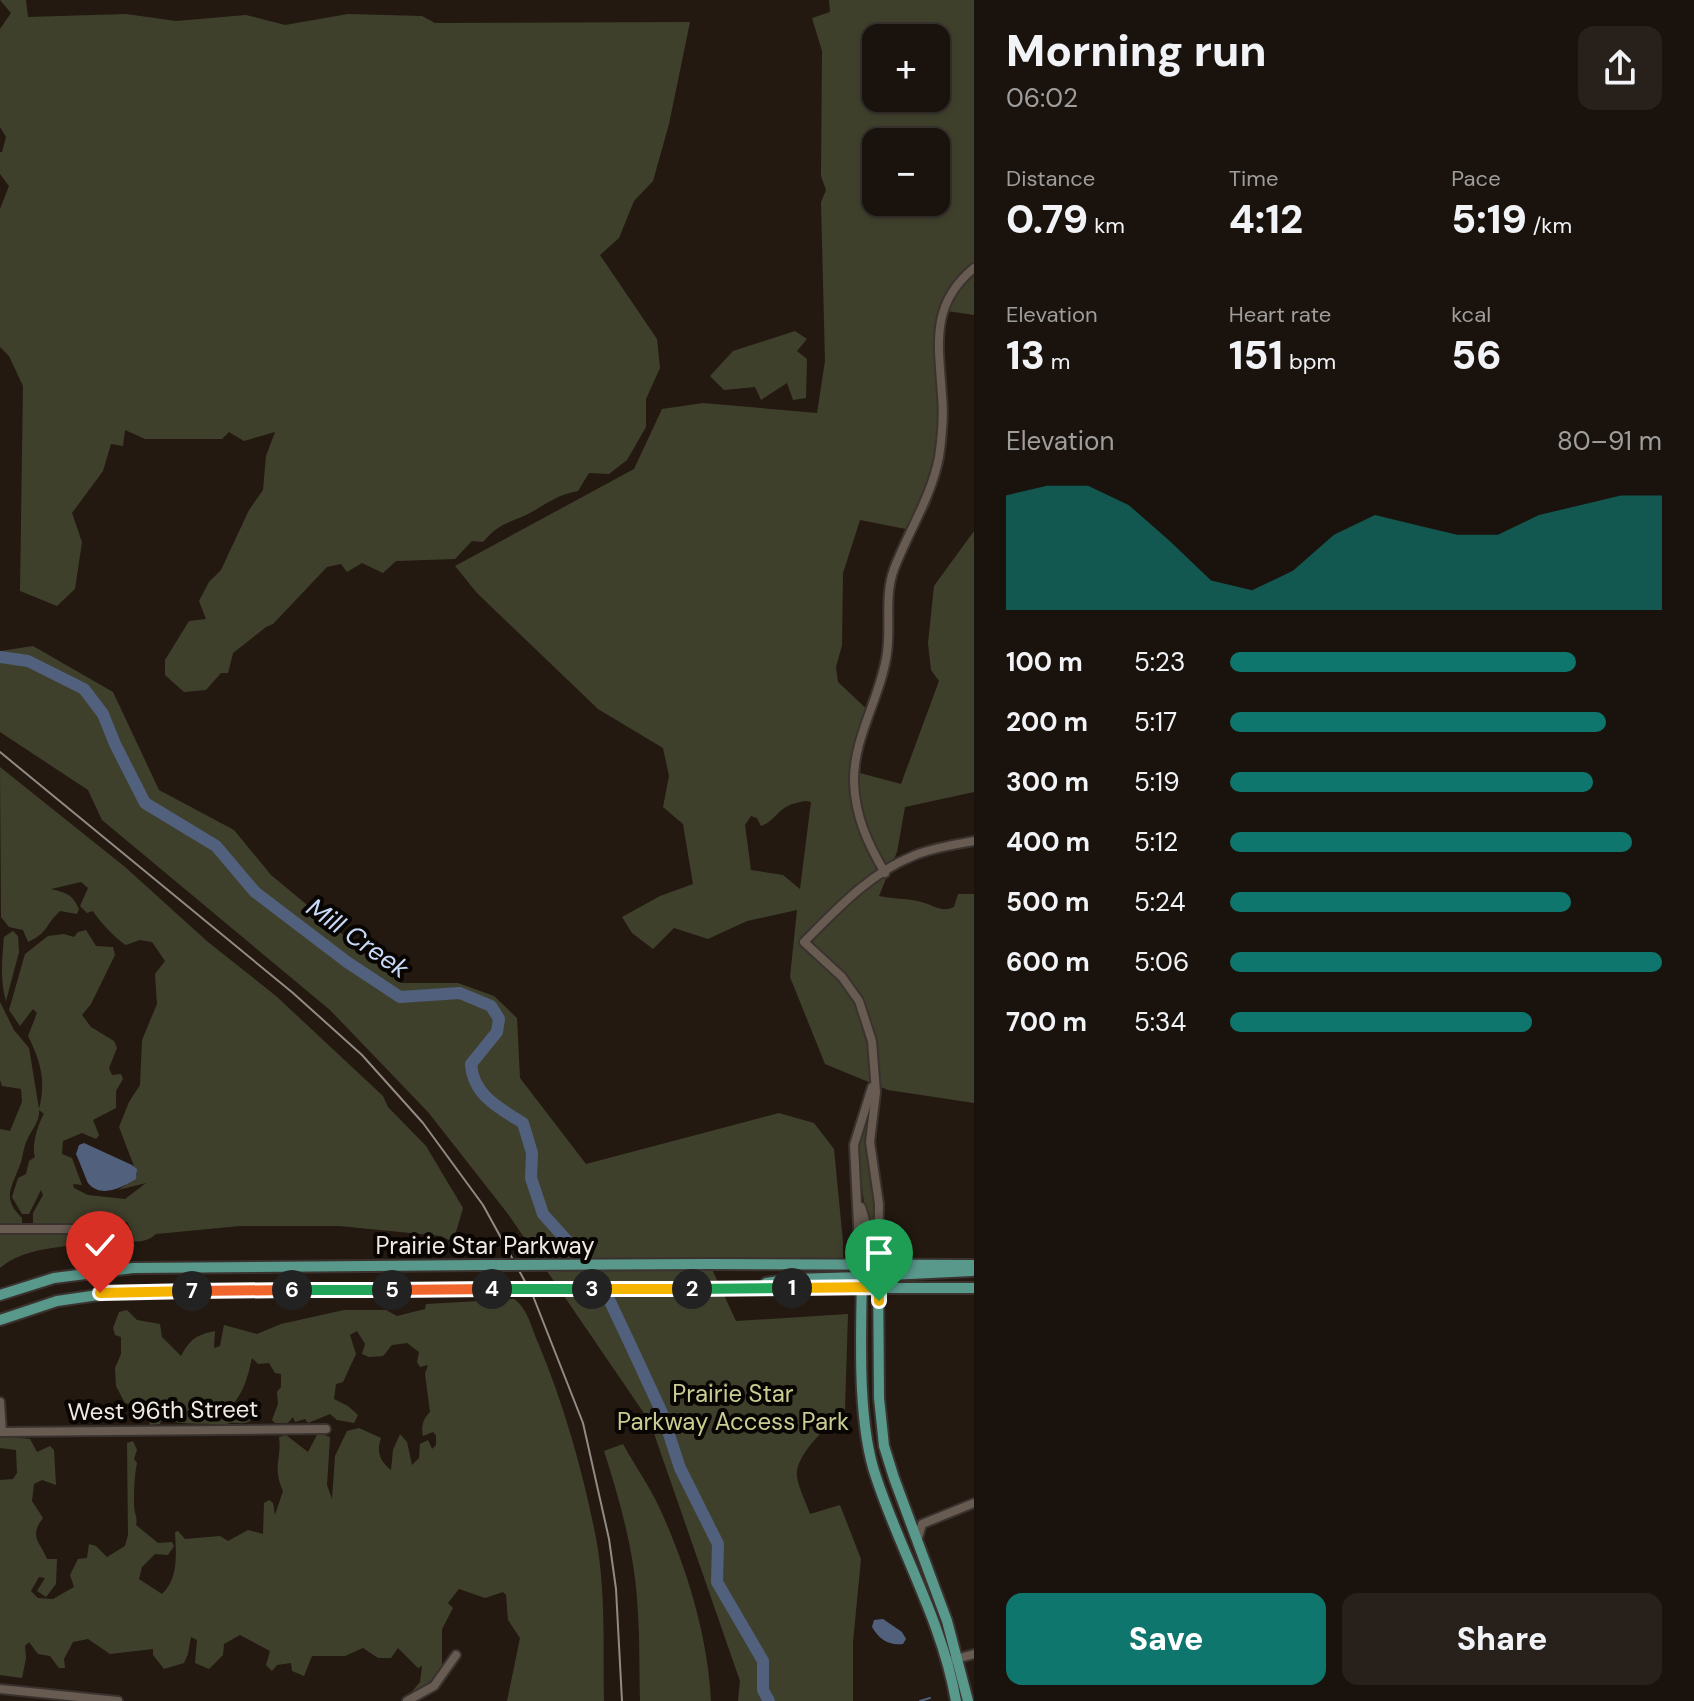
<!DOCTYPE html>
<meta charset="utf-8">
<style>
:root{--surface:#1a130d;--page:#27201b;--text:#f1f3f6;--muted:#9f9e9d;--line:#38322e;--accent:#0f766e}
body{margin:0;font-family:"DM Sans",sans-serif;background:var(--page);color:var(--text);height:100vh;display:flex;flex-direction:column;font-size:30px;white-space:nowrap}
*{box-sizing:border-box;margin:0}
p{font-size:26px;color:var(--muted)}
.icon{flex:none;width:44px;height:44px;fill:none;stroke:currentColor;stroke-width:2;stroke-linecap:round;stroke-linejoin:round}
.map{position:relative;flex:1;overflow:hidden}
.details{display:flex;flex-direction:column;background:var(--surface);width:720px}
.details>*{flex:none}
.buttons{position:absolute;left:862px;top:24px;display:grid;gap:16px}
.buttons a{display:grid;place-items:center;width:88px;height:88px;border-radius:16px;background:var(--surface);box-shadow:0 2px 6px #0004,0 0 0 2px var(--line);font-size:40px}
.pin{position:absolute;display:grid;place-items:center;width:68px;height:68px;color:#fff;margin:-82px -34px;border-radius:50% 50% 50% 0;rotate:-45deg;box-shadow:0 0 8px #0007}
.pin .icon{rotate:45deg}
.km{position:absolute;width:40px;height:40px;margin:-20px;border-radius:50%;background:#222;color:#fff;font-size:22px;line-height:40px;text-align:center}
.round{display:grid;place-items:center;flex:none;width:84px;height:84px;border-radius:16px;background:var(--page)}
.summary{display:flex;align-items:center;justify-content:space-between;height:136px;padding:0 32px}
h1{font-size:44px;font-weight:800;line-height:60px}
.metrics{display:grid;grid-template-columns:repeat(3,1fr);gap:12px;height:136px;padding:8px 32px}
.metrics div{display:grid;align-content:center}
.metrics b{font-size:40px;font-weight:800}
.metrics small{font-size:22px;font-weight:400}
.metrics p{font-size:22px}
.chart{height:224px;padding:16px 32px}
.chart p{display:flex;justify-content:space-between}
.chart svg{width:100%;height:144px;margin-top:8px;fill:var(--accent);opacity:.7}
.primary-button{display:flex;gap:16px;margin-top:auto;padding:16px 32px}
.primary-button a{flex:1;height:92px;border-radius:16px;background:var(--accent);color:#fff;font-size:32px;font-weight:800;line-height:92px;text-align:center}
.primary-button a+a{background:var(--page);color:var(--text)}
ul{padding:0 32px;list-style:none;font-size:26px}
li{display:grid;grid-template-columns:128px 96px 1fr;align-items:center;height:60px}
li i{height:20px;border-radius:10px;background:var(--accent)}
main{display:flex;flex:1;min-height:0}
.map>svg:first-child{display:block}
.green{fill:#3f402c;fill-rule:evenodd}
.water{fill:#51607c}
.lines{fill:none;stroke-linecap:round;stroke-linejoin:round}
.stream{stroke:#51607c;stroke-width:2}
.river{stroke:#51607c;stroke-width:12}
.minor-casing{stroke:#3a322e;stroke-width:12}
.major-casing{stroke:#3a322e;stroke-width:14}
.minor{stroke:#675b52;stroke-width:8}
.major{stroke:#59998c;stroke-width:10}
.rail{stroke:#928a84;stroke-width:2}
.major-bridge-casing{stroke:#3a322e;stroke-width:14;stroke-linecap:butt}
.major-bridge{stroke:#59998c;stroke-width:10}
.split-1-casing{stroke:#fff;stroke-width:16}
.split-2-casing{stroke:#fff;stroke-width:16}
.split-3-casing{stroke:#fff;stroke-width:16}
.split-4-casing{stroke:#fff;stroke-width:16}
.split-5-casing{stroke:#fff;stroke-width:16}
.split-6-casing{stroke:#fff;stroke-width:16}
.split-7-casing{stroke:#fff;stroke-width:16}
.split-8-casing{stroke:#fff;stroke-width:16}
.split-1{stroke:#f5b400;stroke-width:10}
.split-2{stroke:#22a559;stroke-width:10}
.split-3{stroke:#f5b400;stroke-width:10}
.split-4{stroke:#22a559;stroke-width:10}
.split-5{stroke:#f0652b;stroke-width:10}
.split-6{stroke:#22a559;stroke-width:10}
.split-7{stroke:#f0652b;stroke-width:10}
.split-8{stroke:#f5b400;stroke-width:10}
.labels{text-anchor:middle;dominant-baseline:central;stroke-width:8;stroke-linejoin:round;paint-order:stroke}
.street-label{font-size:24px;fill:#f0e9e4;stroke:#090503}
.park-label{font-size:24px;fill:#cacd91;stroke:#090503}
.water-label{font-size:26px;font-style:italic;fill:#c8daf9;stroke:#090503}
</style>
<main>
<div class="map">
<svg width="974" height="1701" viewBox="0 0 974 1701">
<rect width="100%" height="100%" fill="#231911"/>
<g class="green">
<path d="M0 0H26L28 17 126 14 176 21 246 15 285 25 348 14 422 16 435 23 690 22 669 124 653 181 634 201 619 238 600 255 657 339 660 368 646 399V427L627 460 609 474 589 473 578 491C555 495 546 505 526 515 504 525 500 523 483 542L472 541 455 559 396 561 383 573 362 563 347 572 341 564 327 567 273 624 266 627 233 653 228 673H221L206 690 184 692 165 675V660L189 621 206 619 199 601 209 582 221 570 249 510 263 490 266 456 275 432 244 441 229 432 222 439H145L125 430 123 446 111 444 103 471 72 513 82 542 75 589 57 606 20 591 23 386 9 356 0 347V209L9 186 0 174V152H2L6 137 0 127V29L11 13Z"/>
<path d="M829 0H974V315L947 311 941 337 948 425 941 469 930 505 916 531 860 520 843 573 842 645 836 667 838 682 874 716 862 753 860 773 901 784 939 681 931 670 928 643 934 586 974 531V792L905 807 897 852 879 896C893 899 908 898 921 902 934 905 941 913 954 907L958 894H974V1103L888 1090 825 1064 790 977 797 910 747 921 708 939 674 928 653 949 632 933 622 917 660 896 693 884 683 824 663 807 669 776 663 748 598 709 477 593 455 566 634 469 662 409 703 403 817 413 825 361 821 202 826 190 821 176 822 51 812 18 830 12ZM876 38H936V98H876ZM876 142H936V202H876ZM806 801 811 802 800 889 783 875 751 870 745 825 751 816 757 818 761 826C780 819 775 805 806 801Z"/>
<path d="M795 331 807 339 797 351 807 359 806 398 793 400 787 383 761 400 755 387 724 390 710 376 733 351Z"/>
<path d="M33 646 113 692 159 790 234 830 271 875 401 983H458L494 996 517 1018 520 1078 586 1164 779 1113 814 1123 834 1149 843 1242V1264L710 1265 736 1321 848 1314 845 1409C830 1425 794 1454 797 1477 799 1489 806 1503 810 1514L840 1505 861 1559 853 1642V1701H738L740 1681 650 1422 508 1214 428 1112 330 1010 102 820 88 790 0 732V651Z"/>
<path d="M0 767 125 867 208 942 276 996 383 1096 388 1107 426 1146 463 1208 453 1242 441 1236 339 1226H240L156 1234C140 1248 124 1238 106 1239 94 1239 85 1241 73 1239L67 1246C43 1249 19 1252 0 1268V1232L131 1230 127 1222 33 1227V1213L43 1195 41 1190 29 1214H22L12 1197 18 1178 26 1174 29 1161 35 1157C31 1147 38 1123 44 1114L39 1110C40 1121 33 1128 28 1138 24 1145 23 1155 21 1162 13 1186 0 1197 22 1218V1224L0 1226V1129L10 1131 22 1102 21 1089 2 1086 0 1080V1002L14 1030 29 1048 39 1109C46 1081 41 1062 28 1036L37 1013 33 1009 20 1026 9 1010 25 954 48 936 64 934 74 937 78 932 86 930 96 946 113 947 115 955 91 1004 82 1015 91 1027 114 1041 117 1048 109 1068 112 1075 121 1074 123 1079 116 1091V1108L93 1120 99 1135 96 1139 82 1133 63 1141 62 1154 72 1158 82 1185 73 1184 74 1188 88 1195 125 1199 146 1183 118 1190 135 1179 137 1174 119 1127 129 1102 140 1085 142 1040 157 1004 155 974 165 961 152 942 140 940 126 945C116 939 99 921 93 911L87 913 80 906 88 888 81 882 51 889C65 893 72 893 79 909L77 914 60 911C45 925 48 933 28 942L23 930 9 927 1 917Z"/>
<path d="M13 931 18 936 19 952 6 1001C0 982 2 958 4 937Z"/>
<path d="M873 1095 867 1146 874 1203V1241L865 1208 856 1150Z"/>
<path d="M514 1299C528 1308 532 1330 539 1345 565 1408 583 1472 596 1538 606 1592 603 1648 604 1701H507L520 1638 508 1620 506 1595 503 1592 485 1598 459 1589 448 1603 453 1608 442 1629V1667L427 1685 410 1694 420 1682 422 1666 418 1668 398 1648 391 1658H378L363 1648 345 1656H312L304 1676 292 1671 291 1663 277 1665 272 1671 266 1665 270 1651 240 1635 224 1644 223 1655 209 1669 195 1663 197 1640 191 1637 188 1654 184 1663 164 1669 153 1655V1649L110 1654 88 1639 73 1642 64 1659 65 1668H59L50 1656 38 1654 29 1642 25 1646 26 1658 22 1678 0 1675V1480L13 1479 17 1473 16 1450 0 1448V1436L30 1439 37 1452 50 1446 54 1450 56 1485 42 1480 34 1484 32 1501 43 1518C28 1537 41 1543 47 1559H57L56 1584 46 1597 37 1591 45 1578 39 1577 31 1591 38 1598 53 1599 74 1587 70 1575 78 1559 87 1558 89 1544 96 1546 107 1557 125 1546 128 1535 127 1443 133 1441 137 1450 134 1459 137 1463C134 1477 134 1492 134 1505 134 1514 138 1517 136 1525L158 1543 172 1542 174 1546 168 1555 155 1554 142 1567 139 1579 162 1594C179 1578 176 1554 175 1532L178 1531 185 1539 220 1536 228 1541 248 1530 263 1534 264 1503 269 1500 273 1503 275 1515 283 1491C272 1466 282 1460 279 1437L286 1435 308 1452 318 1433 330 1437 327 1485 332 1499 335 1456 347 1431 359 1428 381 1438C376 1452 380 1461 391 1470L393 1450 400 1434 407 1442 412 1465 419 1458 420 1444 428 1440 432 1449 436 1445V1435L433 1432 423 1436C421 1426 423 1419 430 1412L425 1374 428 1365 420 1367 417 1362 419 1352 407 1343 392 1345 383 1356 369 1357 362 1354 365 1344 357 1331 350 1335 356 1354 343 1382 336 1384 334 1399 348 1406 358 1415 354 1423 337 1420 330 1414 308 1423 305 1419 295 1422 293 1417 288 1423H275L272 1420 278 1404 277 1392 281 1387V1374L275 1373 269 1363 258 1364 252 1358C248 1375 245 1390 233 1404L236 1414 250 1413V1421C242 1426 233 1420 225 1425 206 1423 187 1425 169 1421V1412L163 1411 160 1424 150 1425 148 1417 161 1403 155 1398 135 1406 125 1403 116 1386 115 1368 121 1354V1337L115 1335 113 1328 119 1312 127 1310 137 1320 160 1324 162 1337 181 1356C190 1339 196 1335 215 1331L214 1348 220 1346 224 1325 257 1334 281 1324 344 1310H386L397 1316 425 1309 426 1304Z"/>
<path d="M623 1444C635 1466 650 1487 660 1509 687 1568 708 1637 711 1701H640C639 1672 640 1643 638 1614 636 1558 621 1504 604 1451Z"/>
</g>
<g class="water">
<path d="M84 1143 132 1165 137 1169 136 1179C123 1187 101 1199 88 1183 87 1181 78 1158 76 1154L79 1145Z"/>
<path d="M883 1619 902 1632 906 1639 903 1644C889 1646 879 1639 872 1627L874 1620Z"/>
</g>
<g class="lines">
<path class="stream" d="M920 1701 930 1698"/>
<path class="river" d="M0 657 28 661 84 689 103 714 115 744 145 803 216 846 255 892 347 962 400 997 460 993 491 1006 499 1019 497 1032 471 1064C473 1095 499 1108 523 1123L532 1153 531 1178 543 1214 597 1274 631 1346 662 1413 680 1468 718 1544 717 1582 763 1661V1690L769 1701"/>
<defs>
<g id="minor">
<path d="M885 873C868 844 855 816 854 782 853 737 881 697 887 653 891 625 884 596 894 569 909 530 931 498 939 457 942 437 944 416 942 396 939 346 929 305 974 268"/>
<path d="M861 1207 877 1259"/>
<path d="M0 1229H122"/>
<path d="M860 1264 854 1145 872 1087"/>
<path d="M878 1264 879 1204 870 1142 876 1092 872 1041 859 1001 842 977 804 942C836 910 870 873 913 856 931 848 954 845 974 841"/>
<path d="M0 1402 2 1432"/>
<path d="M0 1432 326 1429"/>
<path d="M918 1538 922 1524 974 1503"/>
<path d="M952 1660 974 1654"/>
<path d="M0 1689 118 1701"/>
<path d="M407 1701 434 1686 456 1655"/>
</g>
<g id="major">
<path d="M710 1264 974 1265"/>
<path d="M860 1264 862 1277C861 1335 857 1423 876 1477 901 1553 942 1621 956 1701"/>
<path d="M878 1264 879 1398 884 1446 894 1478 947 1621 968 1701"/>
<path d="M873 1281 889 1275 972 1271"/>
<path d="M766 1283 793 1279 862 1277 872 1272 878 1264"/>
<path d="M722 1288H974"/>
<path d="M0 1295 54 1278 133 1268 483 1265"/>
<path d="M0 1320 57 1301 119 1292 496 1289"/>
</g>
</defs>
<use href="#minor" class="minor-casing"/>
<use href="#major" class="major-casing"/>
<use href="#minor" class="minor"/>
<use href="#major" class="major"/>
<path class="rail" d="M0 752 293 993 362 1055 423 1123 483 1205 533 1296 583 1423 609 1539 616 1589 622 1701"/>
<defs>
<g id="major-bridge">
<path d="M483 1265 710 1264"/>
<path d="M496 1289 722 1288"/>
</g>
</defs>
<use href="#major-bridge" class="major-bridge-casing"/>
<use href="#major-bridge" class="major-bridge"/>
</g>
<g class="lines">
<defs>
<path id="split-1" d="M792 1288 879 1287V1301"/>
<path id="split-2" d="M692 1289 792 1288"/>
<path id="split-3" d="M592 1289H692"/>
<path id="split-4" d="M492 1289H592"/>
<path id="split-5" d="M392 1290 492 1289"/>
<path id="split-6" d="M292 1290H392"/>
<path id="split-7" d="M192 1291 292 1290"/>
<path id="split-8" d="M100 1293 192 1291"/>
</defs>
<use href="#split-1" class="split-1-casing"/>
<use href="#split-2" class="split-2-casing"/>
<use href="#split-3" class="split-3-casing"/>
<use href="#split-4" class="split-4-casing"/>
<use href="#split-5" class="split-5-casing"/>
<use href="#split-6" class="split-6-casing"/>
<use href="#split-7" class="split-7-casing"/>
<use href="#split-8" class="split-8-casing"/>
<use href="#split-1" class="split-1"/>
<use href="#split-2" class="split-2"/>
<use href="#split-3" class="split-3"/>
<use href="#split-4" class="split-4"/>
<use href="#split-5" class="split-5"/>
<use href="#split-6" class="split-6"/>
<use href="#split-7" class="split-7"/>
<use href="#split-8" class="split-8"/>
</g>
<g class="labels">
<g class="street-label">
<text x="485" y="1245">Prairie Star Parkway</text>
<text transform="translate(163 1410) rotate(-1)">West 96th Street</text>
</g>
<g class="park-label">
<text x="733" y="1393">Prairie Star<tspan x="733" dy="28">Parkway Access Park</tspan></text>
</g>
<g class="water-label">
<text transform="translate(358 938) rotate(35)">Mill Creek</text>
</g>
</g>
</svg>
<div class="buttons">
<a>+</a>
<a>−</a>
</div>
<div class="pin" style="left:879px;top:1301px;background:#1e9e55"><svg class="icon" aria-label="arrive" viewBox="0 0 24 24"><path d="M6 21V4h12l-3 4 3 4H6"/></svg></div>
<div class="pin" style="left:100px;top:1293px;background:#d93025"><svg class="icon" aria-label="check" viewBox="0 0 24 24"><path d="M5 12l5 5 9-10"/></svg></div>
<b class="km" style="left:792px;top:1288px">1</b>
<b class="km" style="left:692px;top:1289px">2</b>
<b class="km" style="left:592px;top:1289px">3</b>
<b class="km" style="left:492px;top:1289px">4</b>
<b class="km" style="left:392px;top:1290px">5</b>
<b class="km" style="left:292px;top:1290px">6</b>
<b class="km" style="left:192px;top:1291px">7</b>
</div>
<section class="details">
<div class="summary"><div><h1>Morning run</h1><p>06:02</p></div><a class="round"><svg class="icon" aria-label="share" viewBox="0 0 24 24"><path d="M12 15V3M7 8l5-5 5 5M5 13v7h14v-7"/></svg></a></div>
<div class="metrics">
<div><p>Distance</p><b>0.79<small> km</small></b></div>
<div><p>Time</p><b>4:12</b></div>
<div><p>Pace</p><b>5:19<small> /km</small></b></div>
</div>
<div class="metrics">
<div><p>Elevation</p><b>13<small> m</small></b></div>
<div><p>Heart rate</p><b>151<small> bpm</small></b></div>
<div><p>kcal</p><b>56</b></div>
</div>
<div class="chart"><p><span>Elevation</span>80–91 m</p>
<svg viewBox="0 0 160 44" preserveAspectRatio="none"><path d="M0 44V9L10 6L20 6L30 12L40 23L50 35L60 38L70 32L80 21L90 15L100 18L110 21L120 21L130 15L140 12L150 9L160 9V44z"/></svg>
</div>
<ul>
<li><b>100 m</b>5:23<i style="width:80%"></i></li>
<li><b>200 m</b>5:17<i style="width:87%"></i></li>
<li><b>300 m</b>5:19<i style="width:84%"></i></li>
<li><b>400 m</b>5:12<i style="width:93%"></i></li>
<li><b>500 m</b>5:24<i style="width:79%"></i></li>
<li><b>600 m</b>5:06<i style="width:100%"></i></li>
<li><b>700 m</b>5:34<i style="width:70%"></i></li>
</ul>
<div class="primary-button"><a>Save</a><a>Share</a></div>
</section>
</main>
